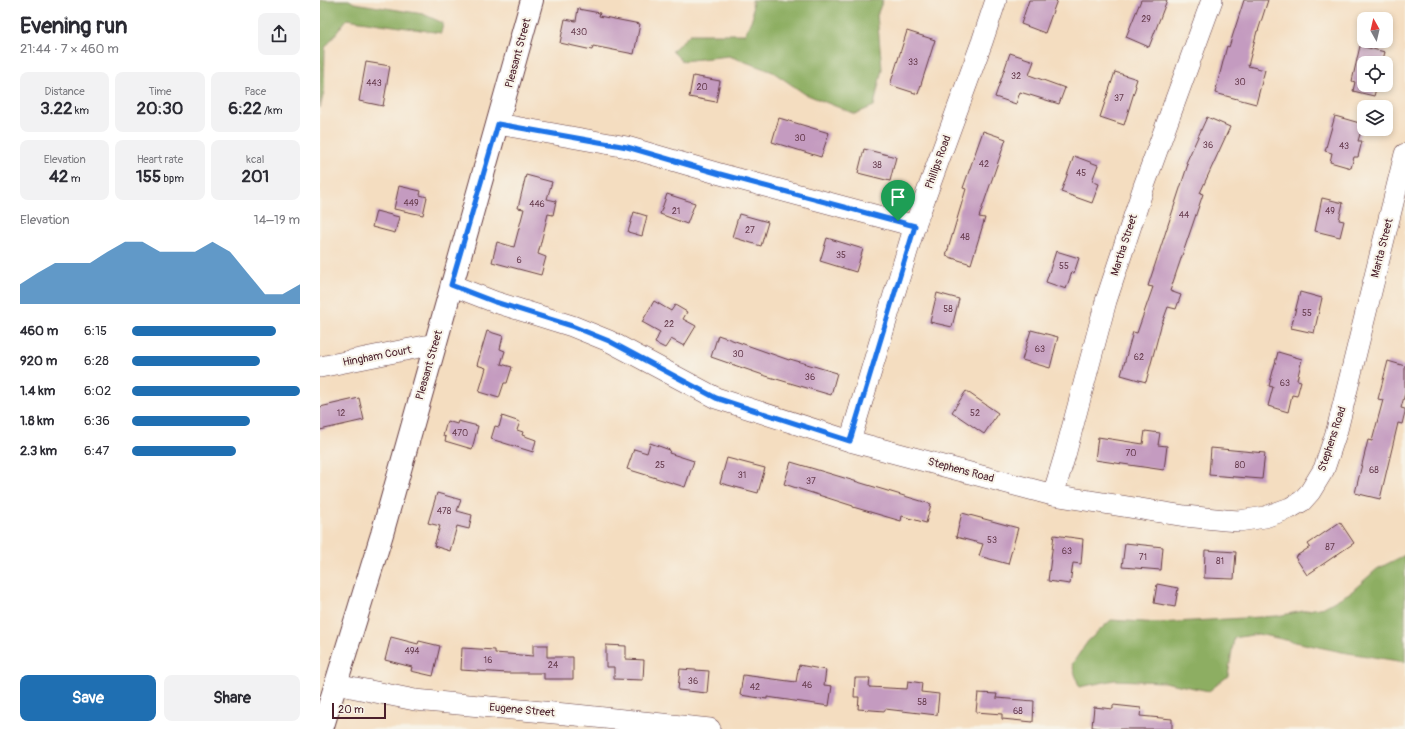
<!DOCTYPE html>
<meta charset="utf-8">
<style>
:root{--surface:#fff;--page:#f2f2f3;--text:#2b2b33;--muted:#7c7c81;--accent:#1f6fb2}
body{margin:0;font-family:Pangolin,sans-serif;background:var(--page);color:var(--text);height:100vh;display:flex;flex-direction:column;font-size:15px;white-space:nowrap}
*{box-sizing:border-box;margin:0}
p{font-size:13px;color:var(--muted)}
.icon{flex:none;width:22px;height:22px;fill:none;stroke:currentColor;stroke-width:2;stroke-linecap:round;stroke-linejoin:round}
.map{position:relative;flex:1;overflow:hidden}
.side{display:flex;flex-direction:column;background:var(--surface);width:320px}
.side>*{flex:none}
.needle{width:26px;rotate:352deg}
.fabs{position:absolute;left:1037px;top:12px;display:grid;gap:8px}
.fabs a{display:grid;place-items:center;width:36px;height:36px;border-radius:8px;background:var(--surface);box-shadow:0 2px 6px #0003;font-size:20px}
.scale{position:absolute;left:12px;bottom:10px;width:54px;box-sizing:border-box;padding-left:4px;border:2px solid #4a1f2b;border-top:0;font-size:11px;line-height:14px;white-space:nowrap;color:#4a1f2b;-webkit-text-stroke:3px #f7f3e8;paint-order:stroke}
.pin{position:absolute;display:grid;place-items:center;width:34px;height:34px;color:#fff;margin:-41px -17px;border-radius:50% 50% 50% 0;rotate:-45deg;box-shadow:0 0 4px #0007}
.pin .icon{rotate:45deg}
.round{display:grid;place-items:center;flex:none;width:42px;height:42px;border-radius:8px;background:var(--page)}
.summary{display:flex;align-items:center;justify-content:space-between;height:68px;padding:0 20px}
h1{font-size:22px;font-weight:700;line-height:30px}
.stats{display:grid;grid-template-columns:repeat(3,1fr);gap:6px;height:68px;padding:4px 20px}
.stats div{display:grid;align-content:center;border-radius:8px;background:var(--page);text-align:center}
.stats b{font-size:17px;font-weight:700}
.stats small{font-size:11px;font-weight:400}
.stats p{font-size:11px}
.chart{height:112px;padding:8px 20px}
.chart p{display:flex;justify-content:space-between}
.chart svg{width:100%;height:72px;margin-top:4px;fill:var(--accent);opacity:.7}
.action{display:flex;gap:8px;margin-top:auto;padding:8px 20px}
.action a{flex:1;height:46px;border-radius:8px;background:var(--accent);color:#fff;font-size:16px;font-weight:700;line-height:46px;text-align:center}
.action a+a{background:var(--page);color:var(--text)}
ul{padding:0 20px;list-style:none;font-size:13px}
li{display:grid;grid-template-columns:64px 48px 1fr;align-items:center;height:30px}
li i{height:10px;border-radius:5px;background:var(--accent)}
main{display:flex;flex:1;min-height:0}
.map>svg:first-child{display:block}
.forest{fill:#8dae62;stroke:#6c6646}
.building{fill:#c49bc0}
.lines{fill:none;stroke-linecap:round;stroke-linejoin:round}
.street-casing{stroke:#643c41;stroke-width:22}
.secondary-casing{stroke:#643c41;stroke-width:24}
.street{stroke:#fff;stroke-width:21}
.secondary{stroke:#fff;stroke-width:22}
.route-casing{stroke:#fff;stroke-width:8}
.route{stroke:#1a73e8;stroke-width:5}
.labels{text-anchor:middle;dominant-baseline:central;stroke-width:4;stroke-linejoin:round;paint-order:stroke}
.number-label{font-size:9px;fill:#683e50}
.street-label{font-size:11px;fill:#4a1f2b;stroke:#f7f3e8}
</style>
<main>
<section class="side">
<div class="summary"><div><h1>Evening run</h1><p>21:44 · 7 × 460 m</p></div><a class="round"><svg class="icon" aria-label="share" viewBox="0 0 24 24"><path d="M12 15V3M7 8l5-5 5 5M5 13v7h14v-7"/></svg></a></div>
<div class="stats">
<div><p>Distance</p><b>3.22<small> km</small></b></div>
<div><p>Time</p><b>20:30</b></div>
<div><p>Pace</p><b>6:22<small> /km</small></b></div>
</div>
<div class="stats">
<div><p>Elevation</p><b>42<small> m</small></b></div>
<div><p>Heart rate</p><b>155<small> bpm</small></b></div>
<div><p>kcal</p><b>201</b></div>
</div>
<div class="chart"><p><span>Elevation</span>14–19 m</p>
<svg viewBox="0 0 160 44" preserveAspectRatio="none"><path d="M0 44V32L10 25L20 19L30 19L40 19L50 12L60 6L70 6L80 12L90 12L100 12L110 6L120 12L130 25L140 38L150 38L160 32V44z"/></svg>
</div>
<ul>
<li><b>460 m</b>6:15<i style="width:86%"></i></li>
<li><b>920 m</b>6:28<i style="width:76%"></i></li>
<li><b>1.4 km</b>6:02<i style="width:100%"></i></li>
<li><b>1.8 km</b>6:36<i style="width:70%"></i></li>
<li><b>2.3 km</b>6:47<i style="width:62%"></i></li>
</ul>
<div class="action"><a>Save</a><a>Share</a></div>
</section>
<div class="map">
<svg width="1085" height="729" viewBox="0 0 1085 729">
<rect width="100%" height="100%" fill="#f7f3e8"/>
<filter id="ink" filterUnits="userSpaceOnUse"><feTurbulence type="fractalNoise" baseFrequency=".025" numOctaves="2"/><feDisplacementMap in="SourceGraphic" scale="8" xChannelSelector="R" yChannelSelector="G"/><feConvolveMatrix kernelMatrix="1 2 1 2 8 2 1 2 1" color-interpolation-filters="sRGB"/></filter>
<filter id="wash" filterUnits="userSpaceOnUse"><feTurbulence type="fractalNoise" baseFrequency=".012" numOctaves="4" result="noise"/><feDisplacementMap in="SourceGraphic" scale="16" xChannelSelector="R" yChannelSelector="G"/><feGaussianBlur stdDeviation="0.9" result="paint"/><feColorMatrix in="noise" values="0 0 0 0 0 0 0 0 0 0 0 0 0 0 0 0 0 1.4 0 .05"/><feComposite in="paint" operator="in"/></filter>
<g filter="url(#wash)">
<rect width="100%" height="100%" fill="#f4ddc0"/>
<g class="forest">
<path d="M0 0H29L34 3 103 14 123 23 121 33 27 19 5 48 4 92 0 108Z"/>
<path d="M432 0H563L557 15 562 69 554 106 535 114 485 94 453 72 409 56 362 61 352 51 370 34H425L433 16Z"/>
<path d="M1085 555V662L1022 652 938 634 914 638 908 676 889 691 844 682 795 680 759 687 752 664 768 641 791 620 839 623 957 616 1004 607 1031 592 1057 569Z"/>
</g>
<g id="blocks">
<g class="building">
<path d="M709 0H737L725 33 701 24Z"/>
<path d="M821 0H847L829 47 806 37Z"/>
<path d="M924 0H948L938 31H937L928 66 945 70 936 104 895 93 907 46 909 47Z"/>
<path d="M258 9 280 13 279 16 320 24 314 54 273 46 272 50 240 43 245 19 256 21Z"/>
<path d="M587 31 615 40 598 94 570 85Z"/>
<path d="M1040 46 1065 52 1062 63H1044V85H1057L1054 96 1033 91 1035 82 1032 81Z"/>
<path d="M690 53 714 61 709 75 745 88 739 104 700 92 696 104 675 97Z"/>
<path d="M46 62 70 66 63 106 39 101Z"/>
<path d="M795 72 817 79 815 85 816 86 804 125 780 117Z"/>
<path d="M373 76 400 81 396 102 369 97Z"/>
<path d="M1015 116 1043 124 1038 141H1042L1038 157H1034L1031 168 1010 162 1012 153 1005 151Z"/>
<path d="M887 117 910 127 880 193 883 194 850 291 861 295 856 309 848 307 841 326 826 382 801 375 813 332 817 333 833 287 828 286 868 164 866 163Z"/>
<path d="M459 118 509 133 501 157 452 142Z"/>
<path d="M663 131 686 139 659 217 665 218 651 264 626 256 646 189 643 188Z"/>
<path d="M544 149 576 157 570 181 538 173Z"/>
<path d="M754 156 778 165 772 181 779 184 772 203 741 192Z"/>
<path d="M206 175 232 182 227 199 236 201 233 215 228 214 218 254 226 257 221 275 172 262 177 242 194 247 204 209 198 208Z"/>
<path d="M79 186 101 191 100 195 107 197 103 215 74 209Z"/>
<path d="M347 194 375 203 367 224 340 214Z"/>
<path d="M1002 198 1023 203 1019 220 1024 221 1020 237 995 231Z"/>
<path d="M56 211 79 217 75 233 52 227Z"/>
<path d="M314 212 327 216 322 236 308 232Z"/>
<path d="M419 214 448 222 441 246 412 237Z"/>
<path d="M507 238 543 249 536 272 500 261Z"/>
<path d="M736 251 759 258 754 273 752 272 746 289 726 282Z"/>
<path d="M980 292 1002 298 994 333 971 328Z"/>
<path d="M617 293 639 299 632 327 610 322Z"/>
<path d="M334 301 351 311 355 305 367 312 363 319 376 326 364 346 351 339 345 348 335 343 340 332 322 322Z"/>
<path d="M711 330 738 337 730 368 702 360Z"/>
<path d="M167 331 183 336 180 349 185 351 181 364 192 367 187 383H184L179 398 159 392 166 368 157 365Z"/>
<path d="M398 335 469 360 470 359 517 373 511 395 446 376 391 357Z"/>
<path d="M958 352 982 359 977 380 981 381 977 396 972 395 968 412 948 406 953 387 949 386Z"/>
<path d="M1068 361 1085 366V393L1081 408 1085 409V412L1082 424 1078 423 1060 499 1035 493 1048 440 1052 441 1063 400 1058 399Z"/>
<path d="M646 391 678 413 664 434 632 412Z"/>
<path d="M39 398 44 420 0 430V407Z"/>
<path d="M182 416 200 422 197 430 203 432 202 435 216 440 213 452 171 439 175 426 179 427Z"/>
<path d="M127 421 137 424 138 421 158 426 152 449 125 441 126 437 123 436Z"/>
<path d="M825 431 840 433 838 445 847 446 844 470 775 460 778 437 823 444Z"/>
<path d="M330 443 350 450 349 453 374 461 365 487 307 469 314 449 327 453Z"/>
<path d="M891 448 945 453 942 479 889 475Z"/>
<path d="M407 458 445 468 438 493 400 483Z"/>
<path d="M471 462 611 504 606 523 582 516 581 521 533 507V506L464 484Z"/>
<path d="M117 493 141 500 137 511 152 515 149 529 137 526 130 551 114 546 120 526 108 523Z"/>
<path d="M642 513 698 528 688 564 659 556 663 544 636 537Z"/>
<path d="M1020 522 1034 543 987 575 975 557 990 547 988 544Z"/>
<path d="M734 535 763 539 761 564 753 563 750 584 728 581Z"/>
<path d="M805 543 843 547 841 570 802 567Z"/>
<path d="M885 550 916 552 914 579 884 578Z"/>
<path d="M837 584 858 588 855 607 834 603Z"/>
<path d="M71 637 98 644 99 641 120 646 113 676 91 671 92 667 65 660Z"/>
<path d="M213 645H227V657H253V679H224V673H187L141 670 142 648 175 650V653L213 656Z"/>
<path d="M286 645 306 646V659L324 660 323 680 294 679V667H286Z"/>
<path d="M479 665 506 670 504 685 512 686 509 706 447 697V699L420 695 423 675 476 682Z"/>
<path d="M360 669 389 671 387 693 358 690Z"/>
<path d="M535 678H550L549 687 587 689 588 681 602 683 601 692 619 694 617 715 565 709V711L538 709 539 697H534Z"/>
<path d="M658 693 677 694 676 698 714 701 713 722 682 719V714L656 712Z"/>
<path d="M793 705 821 708 820 716 852 719V729H785L772 727 774 707 793 709Z"/>
</g>
</g>
</g>
<g filter="url(#ink)">
<use href="#blocks" fill-opacity="0" stroke="#643c41" stroke-width="1"/>
<g class="lines">
<defs>
<g id="street">
<path d="M178 124 307 147 400 174 595 226"/>
<path d="M131 285 175 302 252 326 289 341 396 398 530 441 733 495 865 516 905 520 919 521 945 517 970 508 982 501 990 492 1004 469 1017 430 1085 154"/>
<path d="M0 367 115 344"/>
<path d="M530 441 595 225 662 42 676 0"/>
<path d="M733 495 745 455 786 301 824 186 892 0"/>
<path d="M16 684 95 700 256 715 390 729"/>
</g>
<path id="secondary" d="M2 729 62 534 212 0"/>
</defs>
<use href="#street" class="street-casing"/>
<use href="#secondary" class="secondary-casing"/>
<use href="#street" class="street"/>
<use href="#secondary" class="secondary"/>
</g>
</g>
<g class="lines" filter="url(#ink)">
<defs>
<path id="route" d="M178 124 307 147 400 174 595 226 530 441 396 398 289 341 252 326 175 302 131 285Z"/>
</defs>
<use href="#route" class="route-casing"/>
<use href="#route" class="route"/>
</g>
<g class="labels">
<g class="number-label">
<text x="826" y="19">29</text>
<text x="259" y="32">430</text>
<text x="593" y="62">33</text>
<text x="696" y="76">32</text>
<text x="920" y="82">30</text>
<text x="54" y="83">443</text>
<text x="382" y="87">20</text>
<text x="799" y="98">37</text>
<text x="480" y="138">30</text>
<text x="888" y="145">36</text>
<text x="1024" y="146">43</text>
<text x="664" y="164">42</text>
<text x="557" y="165">38</text>
<text x="761" y="173">45</text>
<text x="91" y="203">449</text>
<text x="217" y="204">446</text>
<text x="356" y="211">21</text>
<text x="1010" y="211">49</text>
<text x="864" y="215">44</text>
<text x="430" y="230">27</text>
<text x="645" y="237">48</text>
<text x="521" y="255">35</text>
<text x="199" y="260">6</text>
<text x="744" y="266">55</text>
<text x="628" y="309">58</text>
<text x="987" y="313">55</text>
<text x="349" y="324">22</text>
<text x="720" y="349">63</text>
<text x="418" y="354">30</text>
<text x="819" y="357">62</text>
<text x="490" y="377">36</text>
<text x="965" y="383">63</text>
<text x="21" y="413">12</text>
<text x="655" y="413">52</text>
<text x="140" y="433">470</text>
<text x="811" y="453">70</text>
<text x="340" y="465">25</text>
<text x="920" y="465">80</text>
<text x="1054" y="470">68</text>
<text x="422" y="475">31</text>
<text x="491" y="481">37</text>
<text x="124" y="511">478</text>
<text x="672" y="540">53</text>
<text x="1010" y="547">87</text>
<text x="747" y="551">63</text>
<text x="823" y="557">71</text>
<text x="900" y="561">81</text>
<text x="92" y="651">494</text>
<text x="168" y="660">16</text>
<text x="233" y="665">24</text>
<text x="373" y="681">36</text>
<text x="487" y="685">46</text>
<text x="435" y="687">42</text>
<text x="602" y="702">58</text>
<text x="698" y="711">68</text>
</g>
<g class="street-label">
<text transform="translate(198 53) rotate(-75)">Pleasant Street</text>
<text transform="translate(618 162) rotate(-70)">Phillips Road</text>
<text transform="translate(804 245) rotate(-72)">Martha Street</text>
<text transform="translate(1062 248) rotate(-76)">Marita Street</text>
<text transform="translate(57 356) rotate(-11)">Hingham Court</text>
<text transform="translate(109 365) rotate(-74)">Pleasant Street</text>
<text transform="translate(1012 439) rotate(-72)">Stephens Road</text>
<text transform="translate(641 470) rotate(15)">Stephens Road</text>
<text transform="translate(202 710) rotate(5)">Eugene Street</text>
</g>
</g>
</svg>
<div class="fabs">
<a><svg class="needle" viewBox="-14 -14 28 28"><path d="M0-13l5 13h-10z" fill="#e53935"/><path d="M0 13l5-13h-10z" fill="#7c7c81"/></svg></a>
<a><svg class="icon" aria-label="locate" viewBox="0 0 24 24"><circle cx="12" cy="12" r="6"/><path d="M12 2v4M12 18v4M2 12h4M18 12h4"/></svg></a>
<a><svg class="icon" aria-label="layers" viewBox="0 0 24 24"><path d="M12 4l9 5-9 5-9-5zM3 14l9 5 9-5"/></svg></a>
</div>
<div class="scale">20 m</div>
<div class="pin" style="left:578px;top:221px;background:#1e9e55"><svg class="icon" aria-label="arrive" viewBox="0 0 24 24"><path d="M6 21V4h12l-3 4 3 4H6"/></svg></div>
</div>
</main>
